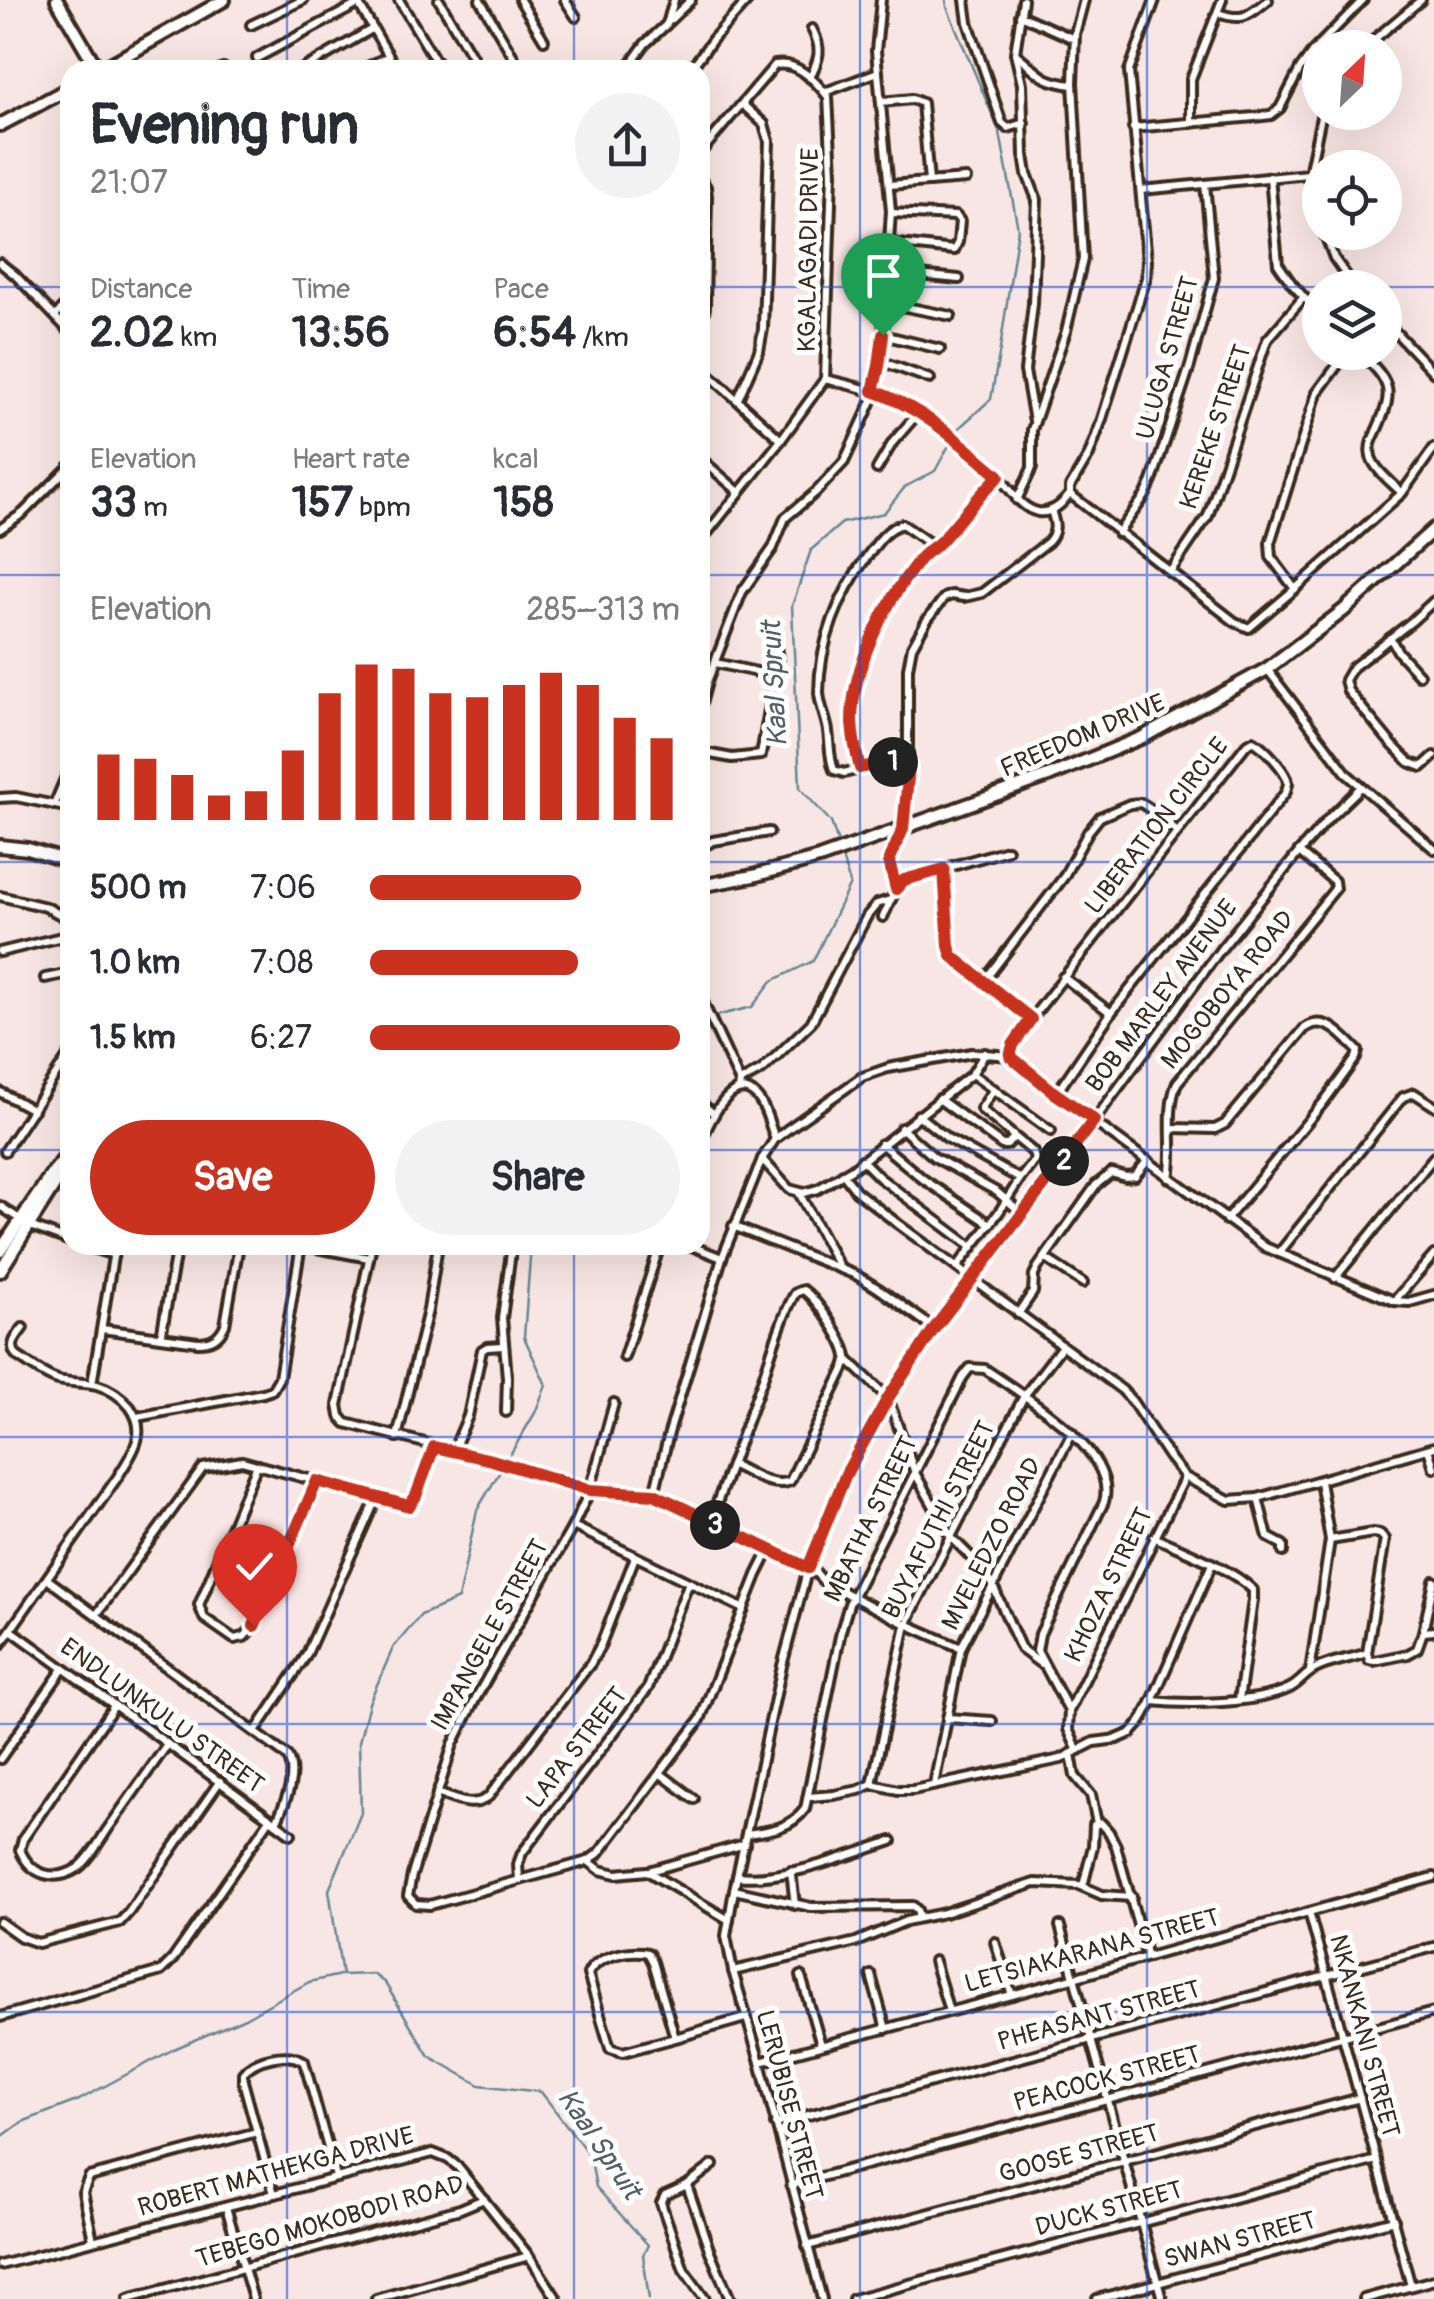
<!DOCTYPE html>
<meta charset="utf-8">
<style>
:root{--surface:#fff;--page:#f2f2f3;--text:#2b2b33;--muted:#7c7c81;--accent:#c8321e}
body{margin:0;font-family:Pangolin,sans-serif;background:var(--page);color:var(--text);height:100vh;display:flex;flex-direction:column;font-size:38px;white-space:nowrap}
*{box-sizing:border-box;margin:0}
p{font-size:32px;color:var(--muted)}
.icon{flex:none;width:55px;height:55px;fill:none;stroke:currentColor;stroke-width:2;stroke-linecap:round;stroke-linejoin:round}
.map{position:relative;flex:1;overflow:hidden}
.drawer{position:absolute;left:60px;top:60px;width:650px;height:1195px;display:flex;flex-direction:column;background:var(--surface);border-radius:30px;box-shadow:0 10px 40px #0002}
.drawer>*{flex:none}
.needle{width:65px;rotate:25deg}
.buttons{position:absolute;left:1302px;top:30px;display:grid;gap:20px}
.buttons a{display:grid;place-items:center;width:100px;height:100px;border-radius:50%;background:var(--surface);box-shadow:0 10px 40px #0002;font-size:50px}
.pin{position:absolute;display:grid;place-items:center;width:85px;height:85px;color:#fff;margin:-102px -42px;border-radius:50% 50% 50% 0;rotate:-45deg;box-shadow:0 0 10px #0007}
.pin .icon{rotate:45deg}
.km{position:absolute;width:50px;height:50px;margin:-25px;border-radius:50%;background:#222;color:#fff;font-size:28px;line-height:50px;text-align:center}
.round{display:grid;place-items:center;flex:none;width:105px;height:105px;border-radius:52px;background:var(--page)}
.headline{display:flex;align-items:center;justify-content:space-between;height:170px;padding:0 30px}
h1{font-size:55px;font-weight:700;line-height:75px}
.figures{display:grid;grid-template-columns:repeat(3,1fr);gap:15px;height:170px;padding:10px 30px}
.figures div{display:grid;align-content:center}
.figures b{font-size:42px;font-weight:700}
.figures small{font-size:28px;font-weight:400}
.figures p{font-size:28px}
.chart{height:280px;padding:20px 30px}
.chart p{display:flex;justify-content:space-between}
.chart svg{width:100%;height:180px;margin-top:10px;stroke:var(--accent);stroke-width:6}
.primary-button{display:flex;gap:20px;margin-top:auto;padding:20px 30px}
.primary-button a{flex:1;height:115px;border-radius:60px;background:var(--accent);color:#fff;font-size:40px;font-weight:700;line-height:115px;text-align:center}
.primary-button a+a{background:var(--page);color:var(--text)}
ul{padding:0 30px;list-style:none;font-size:32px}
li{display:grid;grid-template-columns:160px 120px 1fr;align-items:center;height:75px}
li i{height:25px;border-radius:12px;background:var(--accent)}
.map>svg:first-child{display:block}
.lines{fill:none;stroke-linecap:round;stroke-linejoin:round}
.stream{stroke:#668694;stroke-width:2.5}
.street-casing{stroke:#3b2a1e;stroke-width:14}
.secondary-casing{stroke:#3b2a1e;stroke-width:18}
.street{stroke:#fff;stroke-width:6}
.secondary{stroke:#fff;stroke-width:10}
.route-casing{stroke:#fff;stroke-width:20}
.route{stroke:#c8321e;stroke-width:12}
.grid{fill:none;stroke:#1d4ed8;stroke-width:2.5;stroke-opacity:0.55}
.labels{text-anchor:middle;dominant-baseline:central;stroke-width:10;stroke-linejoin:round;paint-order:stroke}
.street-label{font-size:25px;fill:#3b2a1e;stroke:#fff}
.water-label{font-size:28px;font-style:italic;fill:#546063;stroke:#fff}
</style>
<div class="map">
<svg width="1434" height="2299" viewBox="0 0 1434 2299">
<rect width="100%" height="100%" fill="#f8e6e4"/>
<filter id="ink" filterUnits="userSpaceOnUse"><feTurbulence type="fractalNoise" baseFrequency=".01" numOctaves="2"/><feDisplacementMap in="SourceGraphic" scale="20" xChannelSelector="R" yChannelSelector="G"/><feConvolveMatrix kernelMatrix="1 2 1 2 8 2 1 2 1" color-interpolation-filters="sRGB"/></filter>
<g filter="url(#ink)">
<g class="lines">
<g class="stream">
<path d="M839 846 831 822 800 788 792 606 811 550 842 523 884 513 905 487 935 471 958 429 991 399 1000 349 1018 229 1000 133 947 7 946 0"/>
<path d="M700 1020 752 1007 772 981 813 961 850 884 841 854"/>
<path d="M531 1245 524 1337 546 1385 535 1413 477 1510 458 1599 421 1615 393 1648 369 1703 359 1742 361 1813 329 1890 342 1975 373 1974 385 1983 429 2056 480 2085 541 2092 590 2156 596 2187 648 2245 643 2255 649 2299"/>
<path d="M0 2138 22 2122 79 2100 174 2049 245 2018 309 1982 340 1975"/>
</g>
<defs>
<g id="street">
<path d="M399 0 441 70"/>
<path d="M439 0 480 70"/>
<path d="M480 0 521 70"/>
<path d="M520 0 544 40"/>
<path d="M565 0 576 17"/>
<path d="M965 0 968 22 1002 123 1008 128 1024 123"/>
<path d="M1023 0 1015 53 1022 84 1024 155 1027 174 1037 200 1033 304 1025 371 1034 421"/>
<path d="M1155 0 1129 71 1147 261 1146 278 1101 422 1089 455 1070 487V494L1235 622 1249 628 1295 589 1402 493 1434 448"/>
<path d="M357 1 397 70"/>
<path d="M1218 13C1243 22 1248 16 1268 0"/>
<path d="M1020 15 1074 39"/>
<path d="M667 23 691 0"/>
<path d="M251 25 303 0"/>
<path d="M1364 48 1421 0"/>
<path d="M1016 54C1040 73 1039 81 1073 85"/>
<path d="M257 58 358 4"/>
<path d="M219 70 223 68"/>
<path d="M301 70 372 29"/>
<path d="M362 70 389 56"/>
<path d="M626 70 645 44 667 24 674 0"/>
<path d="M690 70 713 39 748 0"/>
<path d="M810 78C819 58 823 50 812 29"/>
<path d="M825 92 878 72"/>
<path d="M881 102 912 99 922 103 929 182"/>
<path d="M1191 123V79L1222 0"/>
<path d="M1133 128 1254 117 1271 115 1280 108 1300 69 1313 51 1363 0"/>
<path d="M700 153 775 65C797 61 815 80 828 97L832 173 825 379 781 440 700 542"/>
<path d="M1270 177 1278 264 1292 284 1320 315"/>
<path d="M700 178 706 187 707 196 705 308 700 329"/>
<path d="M889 185 966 179"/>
<path d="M1141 190 1309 174"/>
<path d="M1320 223 1309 174 1322 112"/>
<path d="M1324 232 1334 258 1355 288"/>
<path d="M890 243 954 250 958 242 960 221 956 216 891 213"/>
<path d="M0 263 15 275 70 332"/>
<path d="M888 272 959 279"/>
<path d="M886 303 951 316"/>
<path d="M55 316 70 301"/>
<path d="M1385 321 1434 373"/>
<path d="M883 335 940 349"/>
<path d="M1359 352C1394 384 1394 392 1375 434 1371 442 1369 448 1371 457 1376 471 1391 482 1402 493"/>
<path d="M880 361 930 379"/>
<path d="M700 366 781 440"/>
<path d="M825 379C858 387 891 394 920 413 947 430 976 453 998 476 1011 488 1019 508 1038 512 1052 514 1062 504 1070 494"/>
<path d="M873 391 879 366 883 335 891 211 876 51 881 0"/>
<path d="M738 399 759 351 763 329 769 141 764 124 742 104"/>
<path d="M700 458 739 492"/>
<path d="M877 469 893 442 919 412"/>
<path d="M1017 500 1032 468V430L1066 331 1083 259 1073 83 1075 34 1084 0"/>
<path d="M0 529 23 513 70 466"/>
<path d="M1118 533 1145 496 1152 481 1190 366 1214 278 1205 184"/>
<path d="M1170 572 1208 516 1267 340 1303 298"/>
<path d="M1295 589 1271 557 1270 543 1317 393 1347 352"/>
<path d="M1434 601 1411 622 1352 668 1345 680 1348 691 1389 741 1409 762 1422 767 1434 756"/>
<path d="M1390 638 1399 653 1419 675"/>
<path d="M715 663 776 676"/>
<path d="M1267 669 1348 775 1434 849"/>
<path d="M700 708 707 682 742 592 773 548 785 518 816 492 844 462 876 392"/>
<path d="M700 752 732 758 761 755 778 659 774 634"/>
<path d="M909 767 890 761 844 773 834 770C829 757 830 745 828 731 826 718 820 706 819 693 819 643 839 594 868 555 877 543 887 528 902 524L935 547"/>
<path d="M860 768C856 753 852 738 852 722 853 665 885 603 919 560 925 551 935 548 942 540 961 518 978 496 999 476"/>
<path d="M0 798 16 797 70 808"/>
<path d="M54 805 70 767"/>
<path d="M700 848 713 841 769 832"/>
<path d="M943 869 949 946 952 956 1031 1019"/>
<path d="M896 889 889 861 903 829 908 795V668L912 647 927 620 944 598 951 595 964 597 982 593 1048 542C1058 531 1055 523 1051 510"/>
<path d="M0 896 46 907 70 920"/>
<path d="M883 917 896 889 905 880 1007 850"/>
<path d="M0 952 70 935"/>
<path d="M1063 977 1111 1013"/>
<path d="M45 978 70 973"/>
<path d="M984 981 1063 878 1088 832 1100 817 1130 804 1141 803 1155 812 1177 832"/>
<path d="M700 996 740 1082"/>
<path d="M1010 1056 1013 1045 1031 1019 1246 745 1253 741C1263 746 1287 771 1288 783 1288 786 1286 789 1286 792L1111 1013 1056 1094"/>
<path d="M972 1074 1051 1131"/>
<path d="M739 1089 740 1082 763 1069 811 1023 867 916 877 904 890 900"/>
<path d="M0 1092 33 1110"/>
<path d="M939 1099 1002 1145H1007L1014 1137"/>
<path d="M700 1102 713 1113"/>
<path d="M918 1115 947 1138 1020 1179"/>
<path d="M901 1128 934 1157 997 1192 1024 1215"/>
<path d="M1172 1128 1215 1129 1225 1124 1305 1028C1326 1014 1343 1036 1358 1051L1356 1058 1323 1103 1226 1220"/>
<path d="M700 1144C707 1127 731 1070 756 1096 766 1106 770 1126 775 1139"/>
<path d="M881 1144 923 1179 990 1224"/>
<path d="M5 1151 70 1053"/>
<path d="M762 1159 789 1189 804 1193 818 1189 852 1169 972 1074 985 1053"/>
<path d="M862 1160 880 1178 972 1247"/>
<path d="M843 1174 856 1191 898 1224 1122 1390 1132 1401 1169 1457 1185 1477 1229 1500 1258 1498 1434 1447"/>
<path d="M1169 1178C1175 1148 1165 1112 1177 1083L1335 889 1334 881 1299 852"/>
<path d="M799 1193 840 1268"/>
<path d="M0 1206 30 1226 70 1241"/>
<path d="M733 1226 856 1275 879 1289 935 1329"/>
<path d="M83 1245 114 1255"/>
<path d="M301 1245 369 1258"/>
<path d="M372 1245 338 1405 340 1416 346 1423 492 1460 590 1490 654 1494 808 1568"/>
<path d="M689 1245 722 1258"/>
<path d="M1279 1253 1403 1097 1414 1093 1434 1106"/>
<path d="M1045 1258 1083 1283"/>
<path d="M957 1267 999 1212 1020 1179 1035 1160 1033 1152 981 1109 994 1089"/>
<path d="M1335 1278 1434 1157"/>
<path d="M1395 1300 1434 1255"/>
<path d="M1018 1314 1033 1292 1034 1275 1038 1267 1096 1185 1111 1173 1126 1177 1135 1176 1148 1160"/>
<path d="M102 1329 198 1342C211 1342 219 1338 225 1325L239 1245"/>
<path d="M161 1337 177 1245"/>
<path d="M624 1357 660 1245"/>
<path d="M847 1359 888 1398 915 1473 951 1537 974 1560 993 1586 1021 1649 1041 1664"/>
<path d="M92 1384 115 1245"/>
<path d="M614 1403 590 1490 573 1526 476 1698 453 1744 412 1875 408 1896 416 1904 430 1905 588 1861 600 1870 616 1874 647 1871 729 1920"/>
<path d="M506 1412 507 1378 502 1318 512 1245"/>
<path d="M137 1417 263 1393 272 1390 279 1378 301 1245"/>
<path d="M397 1437 428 1310 438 1245"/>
<path d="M1428 1449 1434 1468"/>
<path d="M453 1451 468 1416 482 1350 487 1347 503 1346"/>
<path d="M257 1465 199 1605 204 1618 234 1639 244 1637 254 1626 317 1481"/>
<path d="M654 1494 669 1433 722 1258 762 1159 775 1139 788 1129 862 1077 888 1068 972 1053 1010 1056 1056 1094 1265 1247 1394 1301 1409 1302 1434 1295"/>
<path d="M1258 1498 1268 1537 1283 1545V1552"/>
<path d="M710 1522C727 1475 745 1428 762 1381 771 1354 779 1325 792 1299 796 1291 795 1293 803 1290 815 1297 848 1344 847 1359 847 1361 846 1364 845 1367L790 1481C772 1489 749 1472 731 1464"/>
<path d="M573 1526 744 1609"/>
<path d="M1154 1537C1184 1551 1229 1567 1253 1590V1600L1239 1700"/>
<path d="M1330 1540 1373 1533 1380 1534 1385 1539 1367 1653"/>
<path d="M809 1565 824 1582 906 1624 961 1648"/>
<path d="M47 1579 287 1756C299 1774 284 1805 276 1823"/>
<path d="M97 1614 203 1468 242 1461 409 1506 417 1495 434 1447"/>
<path d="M11 1630 291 1834"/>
<path d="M1423 1632 1434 1631"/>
<path d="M0 1645 117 1478C132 1454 149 1433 130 1407 121 1396 111 1389 97 1385 85 1382 71 1383 58 1380 44 1376 30 1364 17 1356 8 1346 16 1337 23 1328"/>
<path d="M1367 1653 1369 1660 1374 1661 1408 1654 1417 1649 1423 1632 1434 1581"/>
<path d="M1310 1671 1330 1540 1320 1481"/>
<path d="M1152 1701C1188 1705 1258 1704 1290 1688 1300 1683 1305 1674 1315 1669 1330 1661 1350 1659 1367 1653"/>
<path d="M114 1706 23 1839 20 1850C31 1875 54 1883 78 1868 90 1859 99 1842 107 1830 127 1802 147 1773 167 1745"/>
<path d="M1069 1711 1185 1477"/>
<path d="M947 1718 992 1721"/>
<path d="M255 1732 306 1656 377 1497"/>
<path d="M1071 1754 1075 1776 1091 1795 1097 1823"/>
<path d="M0 1759 63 1669"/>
<path d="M661 1774 694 1799"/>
<path d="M872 1784 905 1629 911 1614 1024 1396 1062 1346"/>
<path d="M934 1785 961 1648 1072 1433"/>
<path d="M437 1793C454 1799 474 1810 489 1796L591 1663 601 1644 635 1557"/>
<path d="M809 1797 834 1795 859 1790 872 1784 898 1790H913L1061 1759 1094 1742 1117 1739 1131 1733 1141 1722 1152 1701 1212 1564"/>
<path d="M747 1834C770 1831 791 1828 805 1809L841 1631 849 1604 963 1377 970 1368 985 1369C1021 1394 1119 1451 1104 1502L1040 1634 1037 1651 1069 1711 1068 1729 1077 1749"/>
<path d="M588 1861 599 1853 700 1720 757 1575 769 1551"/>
<path d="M649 1871 745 1844"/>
<path d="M791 1871 795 1905"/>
<path d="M737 1876C783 1882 848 1855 892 1841"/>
<path d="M519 1880 518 1864 522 1853 648 1688 689 1582"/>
<path d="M1083 1886 1093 1846 1094 1825 1101 1823 1109 1832 1116 1846 1147 1957"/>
<path d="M734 1890 811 1907 913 1906 917 1910 919 1918"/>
<path d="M1309 1912 1411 2286"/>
<path d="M0 1922 21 1937 38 1943 120 1922 129 1912 220 1781"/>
<path d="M1060 1926 1162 2299"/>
<path d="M995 1942 1012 1995"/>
<path d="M934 1961 949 2011"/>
<path d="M733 1971 856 1942 906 1921 944 1913 1035 1883 1079 1885 1102 1895 1132 1897"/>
<path d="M871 1975 886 2029"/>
<path d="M801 1976 821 2045"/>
<path d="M0 2017 161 1971 173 1959 270 1819"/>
<path d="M675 2038 623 2052 610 2048 588 1974C596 1956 630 1949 648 1953L653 1962 675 2038 745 2018"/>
<path d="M760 2062 1012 1995 1434 1877"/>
<path d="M775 2124 1434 1947"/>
<path d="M687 2185 709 2249 730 2299"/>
<path d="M791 2185 1434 2012"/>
<path d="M274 2194 243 2081V2073C255 2058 287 2051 304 2061L336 2177"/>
<path d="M226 2207 253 2299"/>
<path d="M93 2240 83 2192 89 2177 257 2132"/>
<path d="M807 2246 1360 2098"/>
<path d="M0 2265 433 2153 448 2159 457 2166 529 2256 557 2299"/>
<path d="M128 2299 460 2209 484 2199"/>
<path d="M376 2299 529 2256"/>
<path d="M705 2299 684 2270 661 2203 665 2195 687 2185 713 2165"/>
<path d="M822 2299 760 2062 733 1971 726 1936 734 1890 782 1666 808 1568 831 1509 862 1443 888 1398 935 1329 1034 1202 1221 949 1299 852 1330 817 1361 787"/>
<path d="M853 2299 1377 2160"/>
<path d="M1097 2299 1394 2220"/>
<path d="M1364 2299 1434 2280"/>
</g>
<g id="secondary">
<path d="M57 0 98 70"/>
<path d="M100 70 224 0"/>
<path d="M0 125 70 88"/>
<path d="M0 846 28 849 70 862"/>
<path d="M700 886 753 876 819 858 1051 775 1143 737 1267 669 1344 610 1434 529"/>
<path d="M0 1251 53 1172 70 1152"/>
<path d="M0 1271 57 1181 64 1161"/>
</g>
</defs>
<use href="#street" class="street-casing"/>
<use href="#secondary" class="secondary-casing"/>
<use href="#street" class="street"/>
<use href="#secondary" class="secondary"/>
</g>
</g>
<g class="lines" filter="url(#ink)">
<defs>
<path id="route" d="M254 1626 317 1481 409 1506 416 1496 434 1447 492 1460 590 1490 654 1494 808 1568 846 1474 888 1398 934 1329 1094 1120 1056 1094 1010 1056 1013 1045 1031 1019 952 956 949 946 944 869 904 880 896 889 889 861 903 829 909 767 890 761 860 768C856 753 853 738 852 722 852 665 885 603 919 560 925 551 935 548 942 540 961 518 978 496 999 476 961 443 922 407 873 391L879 366 883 335"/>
</defs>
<use href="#route" class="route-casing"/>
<use href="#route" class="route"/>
</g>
<path class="grid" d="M287 0V70M574 0V70M860 0V2299M1147 0V2299M0 287H70M700 287H1434M0 575H70M700 575H1434M0 862H70M700 862H1434M0 1150H70M700 1150H1434M287 1245V2299M574 1245V2299M0 1437H1434M0 1724H1434M0 2012H1434"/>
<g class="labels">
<g class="street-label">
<text transform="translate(809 250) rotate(-89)">KGALAGADI DRIVE</text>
<text transform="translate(1168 358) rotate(-74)">ULUGA STREET</text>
<text transform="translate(1216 427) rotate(-71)">KEREKE STREET</text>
<text transform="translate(1083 736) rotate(-23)">FREEDOM DRIVE</text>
<text transform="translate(1157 826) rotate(-52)">LIBERATION CIRCLE</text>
<text transform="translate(1228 990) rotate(-51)">MOGOBOYA ROAD</text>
<text transform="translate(1162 996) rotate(-53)">BOB MARLEY AVENUE</text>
<text transform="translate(871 1519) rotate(-64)">MBATHA STREET</text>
<text transform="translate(939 1520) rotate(-63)">BUYAFUTHI STREET</text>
<text transform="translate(992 1544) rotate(-63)">MVELEDZO ROAD</text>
<text transform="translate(1109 1585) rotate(-64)">KHOZA STREET</text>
<text transform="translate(490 1635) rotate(-61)">IMPANGELE STREET</text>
<text transform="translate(162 1716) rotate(36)">ENDLUNKULU STREET</text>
<text transform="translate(577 1748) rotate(-52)">LAPA STREET</text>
<text transform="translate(1092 1951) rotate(-15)">LETSIAKARANA STREET</text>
<text transform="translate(1099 2016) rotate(-15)">PHEASANT STREET</text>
<text transform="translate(1364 2036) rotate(75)">NKANKANI STREET</text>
<text transform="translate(1107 2079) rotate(-15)">PEACOCK STREET</text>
<text transform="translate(789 2105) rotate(75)">LERUBISE STREET</text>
<text transform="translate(1079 2154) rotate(-15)">GOOSE STREET</text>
<text transform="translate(276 2172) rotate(-15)">ROBERT MATHEKGA DRIVE</text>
<text transform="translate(1109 2209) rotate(-15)">DUCK STREET</text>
<text transform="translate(330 2222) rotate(-16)">TEBEGO MOKOBODI ROAD</text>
<text transform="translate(1240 2240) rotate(-15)">SWAN STREET</text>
</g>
<g class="water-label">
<text transform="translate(775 684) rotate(-93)">Kaal Spruit</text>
<text transform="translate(599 2144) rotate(56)">Kaal Spruit</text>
</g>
</g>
</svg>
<div class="buttons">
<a><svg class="needle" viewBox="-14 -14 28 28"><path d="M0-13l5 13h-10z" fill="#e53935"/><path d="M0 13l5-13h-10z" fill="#7c7c81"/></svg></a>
<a><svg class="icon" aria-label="locate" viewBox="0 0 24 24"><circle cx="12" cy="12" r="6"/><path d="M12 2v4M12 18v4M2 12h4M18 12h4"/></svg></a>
<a><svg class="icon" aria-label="layers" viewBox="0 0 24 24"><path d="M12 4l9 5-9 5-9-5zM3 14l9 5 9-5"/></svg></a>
</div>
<div class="pin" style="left:883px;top:335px;background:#1e9e55"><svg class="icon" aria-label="arrive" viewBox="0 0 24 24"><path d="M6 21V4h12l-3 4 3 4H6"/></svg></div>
<div class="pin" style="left:254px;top:1626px;background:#d93025"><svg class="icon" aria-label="check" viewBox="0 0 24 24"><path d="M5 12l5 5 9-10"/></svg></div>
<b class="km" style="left:893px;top:762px">1</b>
<b class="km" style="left:1064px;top:1161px">2</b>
<b class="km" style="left:715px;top:1525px">3</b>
<section class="drawer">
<div class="headline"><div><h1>Evening run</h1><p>21:07</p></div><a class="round"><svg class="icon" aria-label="share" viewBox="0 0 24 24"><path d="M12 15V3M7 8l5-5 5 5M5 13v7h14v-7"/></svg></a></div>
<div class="figures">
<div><p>Distance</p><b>2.02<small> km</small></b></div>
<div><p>Time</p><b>13:56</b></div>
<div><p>Pace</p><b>6:54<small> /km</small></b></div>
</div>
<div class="figures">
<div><p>Elevation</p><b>33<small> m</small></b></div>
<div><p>Heart rate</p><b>157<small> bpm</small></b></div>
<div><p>kcal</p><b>158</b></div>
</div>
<div class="chart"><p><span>Elevation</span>285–313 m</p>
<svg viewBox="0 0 160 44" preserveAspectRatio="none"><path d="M5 44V28M15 44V29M25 44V33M35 44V38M45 44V37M55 44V27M65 44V13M75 44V6M85 44V7M95 44V13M105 44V14M115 44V11M125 44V8M135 44V11M145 44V19M155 44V24"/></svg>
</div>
<ul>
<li><b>500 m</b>7:06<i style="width:68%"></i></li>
<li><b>1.0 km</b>7:08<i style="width:67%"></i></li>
<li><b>1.5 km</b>6:27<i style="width:100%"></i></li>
</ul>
<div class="primary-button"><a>Save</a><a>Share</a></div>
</section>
</div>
